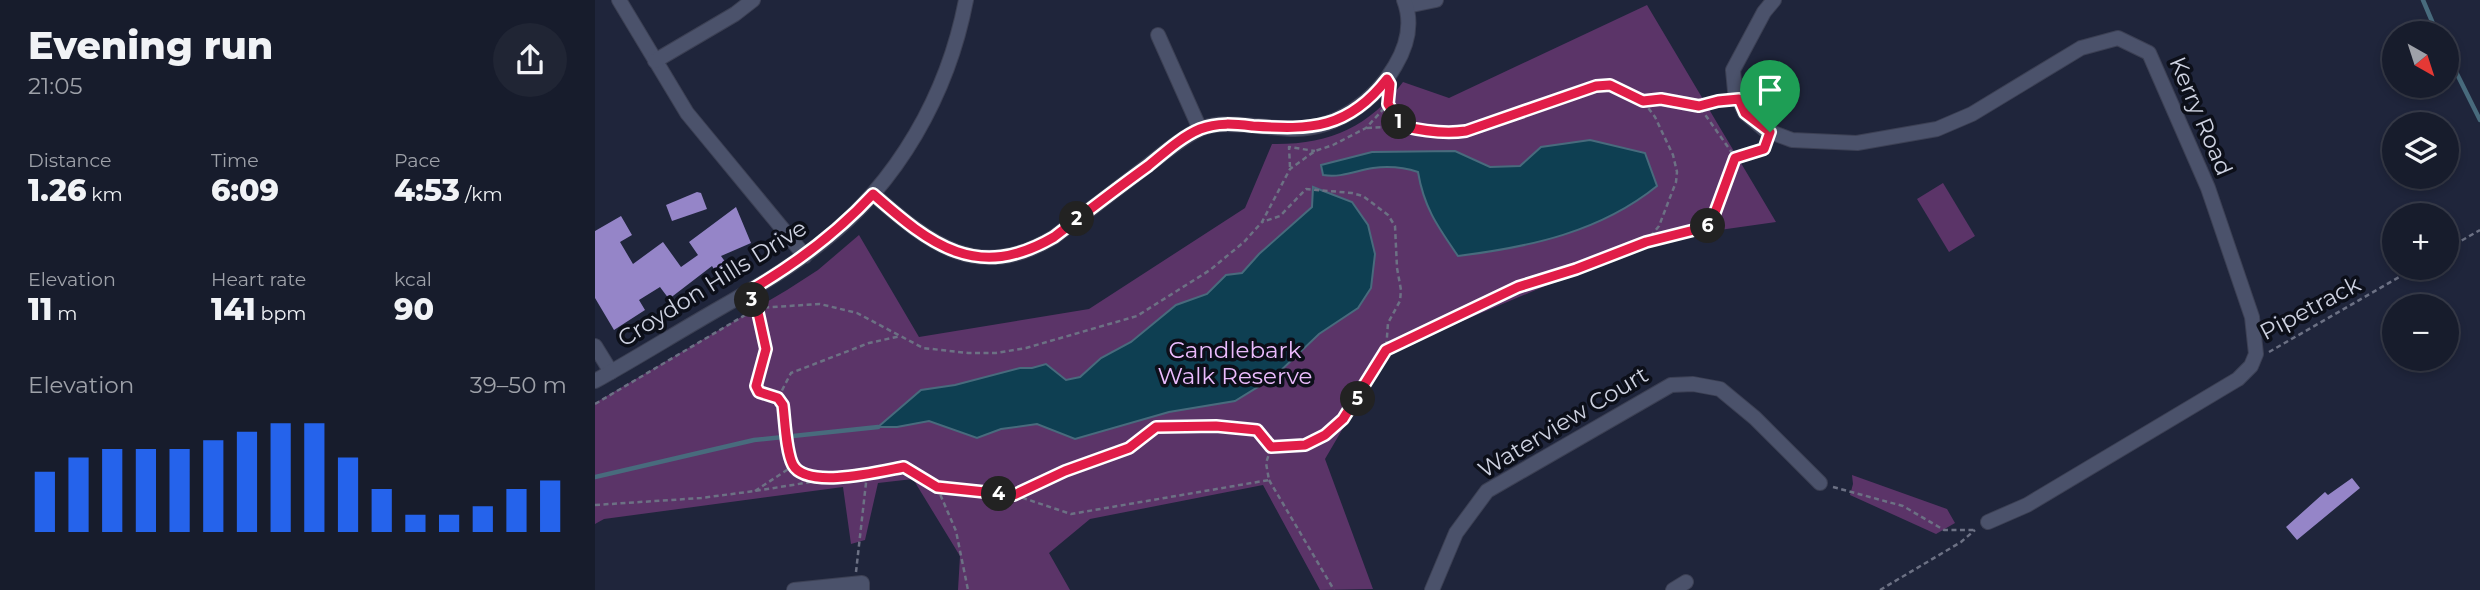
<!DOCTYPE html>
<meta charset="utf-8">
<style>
:root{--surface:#171c2c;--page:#202534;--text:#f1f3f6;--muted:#9ea1a9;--line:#363a48;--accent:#2563eb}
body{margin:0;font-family:Montserrat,sans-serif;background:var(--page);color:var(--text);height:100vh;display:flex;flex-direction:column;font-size:26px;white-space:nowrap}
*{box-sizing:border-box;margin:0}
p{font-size:23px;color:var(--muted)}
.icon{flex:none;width:38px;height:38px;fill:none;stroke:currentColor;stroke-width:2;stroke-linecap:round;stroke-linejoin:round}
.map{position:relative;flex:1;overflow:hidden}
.side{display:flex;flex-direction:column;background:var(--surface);width:595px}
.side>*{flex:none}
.needle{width:46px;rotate:141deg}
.buttons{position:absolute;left:1787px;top:21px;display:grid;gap:14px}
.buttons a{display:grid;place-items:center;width:77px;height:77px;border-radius:50%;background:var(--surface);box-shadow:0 4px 10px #0003,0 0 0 2px var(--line);font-size:35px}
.pin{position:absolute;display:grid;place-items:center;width:60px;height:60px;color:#fff;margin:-72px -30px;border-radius:50% 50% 50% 0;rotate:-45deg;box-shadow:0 0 7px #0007}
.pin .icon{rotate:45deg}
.km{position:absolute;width:35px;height:35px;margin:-18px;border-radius:50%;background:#222;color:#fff;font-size:19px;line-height:35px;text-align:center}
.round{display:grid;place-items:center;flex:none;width:74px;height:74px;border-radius:37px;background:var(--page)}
.headline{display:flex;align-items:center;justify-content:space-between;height:119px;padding:0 28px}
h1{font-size:38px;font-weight:800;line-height:52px}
.stats{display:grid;grid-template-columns:repeat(3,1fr);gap:10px;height:119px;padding:7px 28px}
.stats div{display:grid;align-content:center}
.stats b{font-size:30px;font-weight:800}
.stats small{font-size:19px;font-weight:400}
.stats p{font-size:19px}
.chart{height:196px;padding:14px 28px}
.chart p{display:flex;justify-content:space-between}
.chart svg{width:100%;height:126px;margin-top:7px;stroke:var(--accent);stroke-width:6}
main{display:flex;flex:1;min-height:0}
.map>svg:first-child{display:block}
.green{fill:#5b3468}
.water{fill:#0e3f52;stroke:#486b7d;stroke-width:2}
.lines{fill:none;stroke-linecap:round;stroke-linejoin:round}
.stream{stroke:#486b7d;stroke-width:4.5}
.building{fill:#9585c8}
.street-casing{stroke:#3c4054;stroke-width:16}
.path{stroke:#6c7184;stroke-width:2.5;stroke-dasharray:5 3.5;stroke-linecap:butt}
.street{stroke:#4b526b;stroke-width:14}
.route-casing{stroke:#fff;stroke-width:14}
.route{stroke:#e11d48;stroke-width:9}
.labels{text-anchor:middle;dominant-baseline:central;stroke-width:7;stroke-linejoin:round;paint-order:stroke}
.street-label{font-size:23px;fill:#ced2e1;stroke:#0c0f19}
.park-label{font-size:23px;fill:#ecbcfe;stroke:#0c0f19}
</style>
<main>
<section class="side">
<div class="headline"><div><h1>Evening run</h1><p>21:05</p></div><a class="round"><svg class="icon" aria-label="share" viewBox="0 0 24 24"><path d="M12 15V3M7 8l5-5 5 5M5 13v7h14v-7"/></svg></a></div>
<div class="stats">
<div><p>Distance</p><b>1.26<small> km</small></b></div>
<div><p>Time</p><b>6:09</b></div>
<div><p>Pace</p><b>4:53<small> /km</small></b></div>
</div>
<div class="stats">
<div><p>Elevation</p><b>11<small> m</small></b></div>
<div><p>Heart rate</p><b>141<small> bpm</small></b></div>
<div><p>kcal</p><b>90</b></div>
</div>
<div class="chart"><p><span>Elevation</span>39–50 m</p>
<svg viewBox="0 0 160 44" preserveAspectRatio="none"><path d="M5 44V23M15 44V18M25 44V15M35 44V15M45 44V15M55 44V12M65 44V9M75 44V6M85 44V6M95 44V18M105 44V29M115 44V38M125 44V38M135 44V35M145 44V29M155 44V26"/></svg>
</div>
</section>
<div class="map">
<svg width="1885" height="590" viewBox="0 0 1885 590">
<rect width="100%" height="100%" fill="#1f253b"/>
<g class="green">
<path d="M1052 5 1181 222 1061 239 792 353 730 459 778 589 725 590 668 485 495 519 454 553 475 590H363L365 556 318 479 283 483 270 540 256 544 248 487 9 519 0 524V403L192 290 223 270 264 235 324 337 494 309 650 208 677 144C734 145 774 127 808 82L854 98Z"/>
<path d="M1348 183 1380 236 1354 252 1322 199Z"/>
<path d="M1257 475 1352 509 1360 523 1341 534 1255 495 1258 484Z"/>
</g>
<g class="water">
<path d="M995 140 1050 153 1062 186C1005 232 935 247 863 256 843 227 829 208 823 172 808 167 794 166 778 168 760 171 746 178 728 175L726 165 777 152 860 151 895 167 925 166 946 147Z"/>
<path d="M718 187 757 202 773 225 780 254 776 288 763 308 724 334 679 377 640 401 574 412 480 439 442 424 406 429 382 438 334 421 302 427H283L326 390 360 385 425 368H437L451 364 471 380 485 377 506 358 536 342 581 305 612 294 631 275 647 273 664 254 717 207Z"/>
</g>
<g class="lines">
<g class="stream">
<path d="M1828 0 1842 33"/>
<path d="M1852 54 1885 120"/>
<path d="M0 477 159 440 283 427"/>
</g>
</g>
<g class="building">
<path d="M102 192 106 193 112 209 77 221 71 205Z"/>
<path d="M141 207 156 243 126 256 131 263 120 271 117 266 74 299 65 287 44 300 50 310 19 330 0 298V231L26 216 37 235 25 242 38 264 68 242 86 267 103 255 94 242Z"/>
<path d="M1757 478 1765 488 1702 540 1691 527 1730 492 1733 495Z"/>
</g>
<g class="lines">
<defs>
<g id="street">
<path d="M24 0 92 113 210 256"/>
<path d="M1179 0 1169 12 1138 70 1140 91 1150 113 1170 130 1197 140 1262 143 1342 129 1377 114 1486 48 1523 38 1554 53 1613 188 1657 317 1661 354 1656 366 1643 379 1432 505 1393 522"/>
<path d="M812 6 841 0"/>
<path d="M563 35 605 129"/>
<path d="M60 61 140 14 158 0"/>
<path d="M278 194C335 244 383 283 459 237 490 213 521 190 552 166 569 153 586 138 605 129 624 121 643 125 663 126 675 127 688 129 700 129 742 128 780 101 800 66 812 46 818 23 809 0"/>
<path d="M0 346 16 372"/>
<path d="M0 381C36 361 70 340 106 319 147 295 190 272 227 242 303 183 353 94 371 0"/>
<path d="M199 590 267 583V590"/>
<path d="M837 590 861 533 892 491 1076 385 1098 384 1125 389 1160 418 1225 483"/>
<path d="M1078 590 1091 582"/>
</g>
</defs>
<use href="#street" class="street-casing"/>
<g class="path">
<path d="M1048 101 1066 99 1104 106 1140 157 1115 226 1051 242"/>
<path d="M794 105 807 126"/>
<path d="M1104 106 1128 100"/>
<path d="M772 128 807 126 856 133 871 131 978 93 1015 84 1048 101 1060 117 1078 155 1082 172 1081 182 1064 226 1051 242 981 269 923 287 791 350"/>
<path d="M1140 157 1169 149 1171 144"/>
<path d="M695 167 694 147 720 151"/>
<path d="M1852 249 1885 230"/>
<path d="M161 307 171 349 161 386 164 392 183 398 188 406 198 466 207 474 233 477"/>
<path d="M1674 352 1820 268"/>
<path d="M183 398 196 373 274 343 306 336"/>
<path d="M0 404 162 308 225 304 262 313 328 348 373 353H401L431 348 542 316 615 270 649 242 667 222 695 169 720 151 738 145 771 128 793 104"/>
<path d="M674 480 739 590"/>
<path d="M342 487 361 531 373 590"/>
<path d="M1238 487 1308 506 1349 530H1380"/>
<path d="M160 491 198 466"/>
<path d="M419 495 476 514 674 480 671 463 676 448"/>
<path d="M0 505 106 498 160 491 309 467 342 487 419 495 470 471 534 448 561 427 621 426 662 430 676 447 711 445 730 435 748 420 791 350 793 323 805 301 806 290 802 268 800 226 793 215 768 196 757 193 711 189 685 216 667 222"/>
<path d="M261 572 272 474"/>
<path d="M1285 590 1366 542 1380 530"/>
</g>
<use href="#street" class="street"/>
</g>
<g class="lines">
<defs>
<path id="route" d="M792 79 795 84 793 104 807 126C828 131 850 134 871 131L1001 86 1015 85 1048 101 1066 99 1104 106 1123 101 1144 99 1150 113 1175 132 1169 149 1140 158 1115 226 1051 242 981 269 923 287 791 350 748 419 730 435 710 445 676 447 662 430 621 426 561 427 534 448 470 471 419 495 342 487 309 467C287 471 212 490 198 465 191 452 190 421 188 405L183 398 164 392 161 386 171 349 162 308 152 292C199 265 241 234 278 194 336 245 382 282 459 237 490 213 521 189 553 166 569 153 586 137 605 129 623 122 640 124 658 126 716 130 753 129 792 79Z"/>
</defs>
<use href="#route" class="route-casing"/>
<use href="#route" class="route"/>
</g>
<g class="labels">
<g class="street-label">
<text transform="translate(1606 116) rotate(67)">Kerry Road</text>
<text transform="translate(117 283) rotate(-32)">Croydon Hills Drive</text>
<text transform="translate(1715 308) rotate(-28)">Pipetrack</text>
<text transform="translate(968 422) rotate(-31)">Waterview Court</text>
</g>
<g class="park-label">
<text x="640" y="350">Candlebark<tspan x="640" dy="26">Walk Reserve</tspan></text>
</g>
</g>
</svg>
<div class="buttons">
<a><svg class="needle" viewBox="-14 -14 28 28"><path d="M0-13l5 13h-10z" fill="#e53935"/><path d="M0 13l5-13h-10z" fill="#9ea1a9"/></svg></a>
<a><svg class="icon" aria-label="layers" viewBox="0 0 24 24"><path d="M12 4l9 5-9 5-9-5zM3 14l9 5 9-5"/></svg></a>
<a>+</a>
<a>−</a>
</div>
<div class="pin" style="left:1175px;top:132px;background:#1e9e55"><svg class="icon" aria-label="arrive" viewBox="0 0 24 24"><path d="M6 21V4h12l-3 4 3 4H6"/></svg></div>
<b class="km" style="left:804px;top:122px">1</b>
<b class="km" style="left:482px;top:219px">2</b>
<b class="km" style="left:157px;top:300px">3</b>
<b class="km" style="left:404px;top:494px">4</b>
<b class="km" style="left:763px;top:399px">5</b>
<b class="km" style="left:1113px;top:226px">6</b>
</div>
</main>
